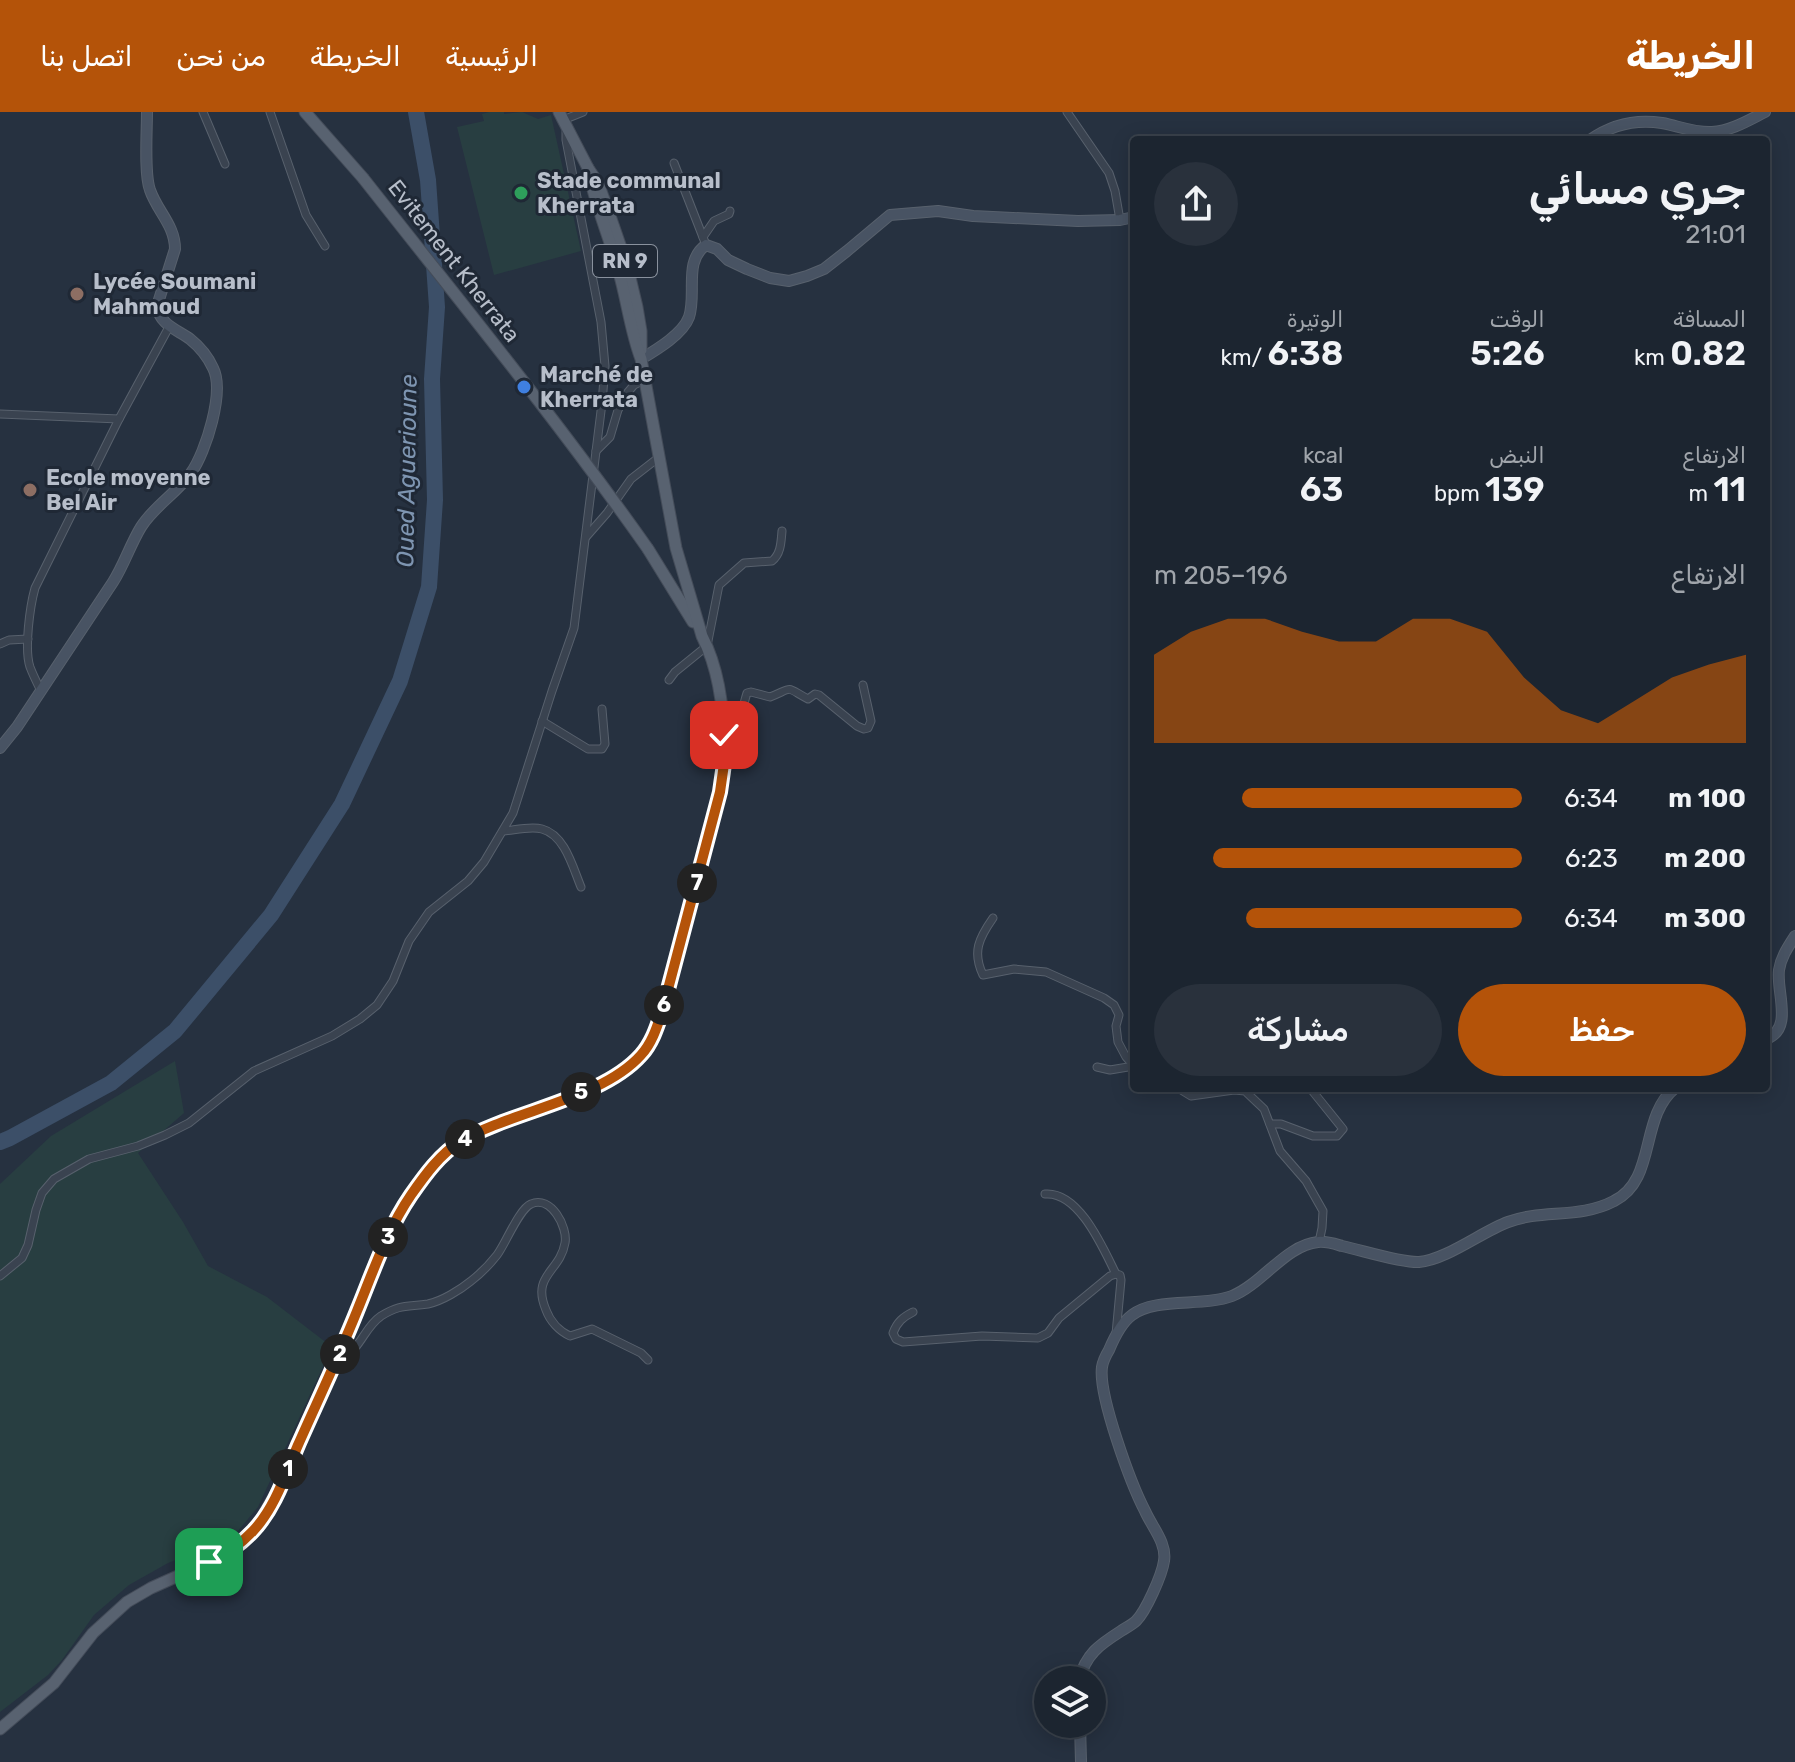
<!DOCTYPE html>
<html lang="ar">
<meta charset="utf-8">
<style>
:root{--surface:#1c2530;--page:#29313c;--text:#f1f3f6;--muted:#a0a5ab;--line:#3a424c;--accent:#b45309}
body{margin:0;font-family:Rubik,Cairo,sans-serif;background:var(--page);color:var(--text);direction:rtl;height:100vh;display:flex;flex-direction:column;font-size:30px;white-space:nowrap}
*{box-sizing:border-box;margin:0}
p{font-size:26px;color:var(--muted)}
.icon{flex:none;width:44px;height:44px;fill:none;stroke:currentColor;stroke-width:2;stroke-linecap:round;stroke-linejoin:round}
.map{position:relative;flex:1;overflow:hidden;direction:ltr}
.side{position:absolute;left:1130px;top:24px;width:640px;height:956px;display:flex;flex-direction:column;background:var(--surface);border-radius:8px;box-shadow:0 4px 20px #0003,0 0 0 2px var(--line);direction:rtl}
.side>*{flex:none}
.tools{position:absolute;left:1034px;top:1554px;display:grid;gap:16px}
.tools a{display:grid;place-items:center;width:72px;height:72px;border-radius:50%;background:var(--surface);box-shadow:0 4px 20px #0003,0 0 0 2px var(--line);font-size:40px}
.pin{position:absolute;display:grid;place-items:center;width:68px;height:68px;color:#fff;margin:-34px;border-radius:16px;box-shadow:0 4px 12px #0006}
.km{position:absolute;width:40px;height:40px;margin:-20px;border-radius:50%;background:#222;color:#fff;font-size:22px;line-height:40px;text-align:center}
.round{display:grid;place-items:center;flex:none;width:84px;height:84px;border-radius:42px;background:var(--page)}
.headline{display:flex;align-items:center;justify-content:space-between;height:136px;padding:0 24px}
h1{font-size:44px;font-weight:600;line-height:60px}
.stats{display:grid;grid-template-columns:repeat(3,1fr);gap:12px;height:136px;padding:8px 24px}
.stats div{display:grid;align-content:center}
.stats b{font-size:34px;font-weight:600}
.stats small{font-size:22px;font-weight:400}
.stats p{font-size:22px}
.chart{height:224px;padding:16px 24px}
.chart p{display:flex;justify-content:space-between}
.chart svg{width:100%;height:144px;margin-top:8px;fill:var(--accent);opacity:.7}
.cta{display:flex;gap:16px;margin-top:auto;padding:16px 24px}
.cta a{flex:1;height:92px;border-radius:48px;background:var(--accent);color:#fff;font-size:32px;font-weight:600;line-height:92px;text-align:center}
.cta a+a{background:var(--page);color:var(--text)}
ul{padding:0 24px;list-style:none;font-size:26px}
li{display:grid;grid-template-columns:128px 96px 1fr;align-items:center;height:60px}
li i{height:20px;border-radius:10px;background:var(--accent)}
header{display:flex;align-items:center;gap:48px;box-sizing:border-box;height:112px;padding:0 40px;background:var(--accent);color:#fff}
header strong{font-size:38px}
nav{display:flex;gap:44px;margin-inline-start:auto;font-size:28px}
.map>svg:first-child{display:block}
.green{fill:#283e41}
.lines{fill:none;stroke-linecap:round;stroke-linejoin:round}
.river{stroke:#3c4f68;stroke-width:16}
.street-casing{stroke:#58616d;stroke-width:9}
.secondary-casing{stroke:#58616d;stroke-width:12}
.primary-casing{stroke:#444c59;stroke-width:13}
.street{stroke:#3a4350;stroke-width:7}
.secondary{stroke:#485363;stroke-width:10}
.primary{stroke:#586270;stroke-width:11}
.primary-bridge-casing{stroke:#444c59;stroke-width:13;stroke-linecap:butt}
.primary-bridge{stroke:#586270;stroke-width:11}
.route-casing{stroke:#fff;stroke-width:16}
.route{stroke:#b45309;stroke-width:10}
.leisure-dot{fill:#2e9e5b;stroke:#1f2835;stroke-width:3}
.education-dot{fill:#8d6e63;stroke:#1f2835;stroke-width:3}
.shop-dot{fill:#3f7fe0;stroke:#1f2835;stroke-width:3}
.labels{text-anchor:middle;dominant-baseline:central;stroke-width:6;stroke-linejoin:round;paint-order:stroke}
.shield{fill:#1f2835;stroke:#89919d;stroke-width:2}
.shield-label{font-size:20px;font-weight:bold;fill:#b7beca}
.poi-label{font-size:22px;font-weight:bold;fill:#b7beca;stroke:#1f2835;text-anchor:start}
.street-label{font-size:22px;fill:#b7beca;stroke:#1f2835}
.water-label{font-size:24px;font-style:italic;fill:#7e95b1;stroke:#1f2835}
</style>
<header>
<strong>الخريطة</strong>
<nav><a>الرئيسية</a><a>الخريطة</a><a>من نحن</a><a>اتصل بنا</a></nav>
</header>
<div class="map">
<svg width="1795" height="1650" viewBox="0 0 1795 1650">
<rect width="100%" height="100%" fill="#263140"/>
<g class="green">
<path d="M489 0H504V2L522 0 538 7 551 3 581 139 494 163 457 15 484 9 482 2Z"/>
<path d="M175 949 184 1001 138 1041 183 1110 208 1154 267 1185 332 1235 258 1395 232 1426 168 1451 129 1473 94 1503 62 1548 48 1563 0 1600V1072L51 1024Z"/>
</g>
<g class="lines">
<path class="river" d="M0 1030 10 1026 111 971 175 919 271 803 342 692 400 569 429 475 435 388 432 267 437 195 428 68 416 0"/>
<defs>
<g id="street">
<path d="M203 0 225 52"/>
<path d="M270 0 306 103 325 134"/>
<path d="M1067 0 1109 61 1115 79 1120 108"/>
<path d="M563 8 583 0"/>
<path d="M674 51 706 133"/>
<path d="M703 125 714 109 729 102 730 99"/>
<path d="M0 302 119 307 169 215"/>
<path d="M596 339 610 325 618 298 628 280 634 273 646 267"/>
<path d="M586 425 607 401 631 367 658 346"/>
<path d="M0 532 9 528 28 527"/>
<path d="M669 568 675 560 707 534 719 473 744 451 772 449C781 442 781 430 782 419"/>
<path d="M41 579C37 571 33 563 30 555 24 537 30 494 35 476L119 307"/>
<path d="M542 609 588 637H602L605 632 602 597"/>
<path d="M724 623C741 616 742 596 747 581L751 580 770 585C795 575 784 574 808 587L815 582 819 583 857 614 864 617 868 616 871 609 863 573"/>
<path d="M503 719C515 718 531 714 542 717 565 723 573 756 581 775"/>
<path d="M993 806C979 826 972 840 983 863L1014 857 1046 860 1104 886 1114 893 1119 903 1116 914 1118 930 1126 945 1134 954"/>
<path d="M1097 955 1110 958 1134 954"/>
<path d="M1178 976 1191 984 1234 978 1245 979 1264 997 1280 1039 1306 1069 1323 1099 1322 1116 1319 1130"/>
<path d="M1270 1012H1281L1313 1024H1337L1343 1017 1310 976"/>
<path d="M1045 1082C1079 1079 1103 1136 1116 1162"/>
<path d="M0 1164 22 1146 28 1133 36 1098 42 1081 54 1067 89 1047 138 1034 165 1023 189 1011 254 959 332 924 360 907 377 893 393 869 409 829 429 800 468 769 484 750 513 701 552 579 574 516 602 291 605 254 601 210 566 28V20"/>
<path d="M913 1200C903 1205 897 1210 893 1221L896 1227 903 1230 982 1224 1038 1226 1048 1221 1059 1206 1110 1164 1116 1162 1120 1163 1121 1168 1116 1222"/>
<path d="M338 1247C343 1244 350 1241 354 1237 364 1226 368 1213 381 1204 400 1192 407 1195 428 1192 442 1189 460 1178 471 1169 480 1162 490 1152 497 1143 506 1131 519 1097 531 1092 551 1083 568 1115 565 1131 560 1160 531 1163 546 1198 550 1209 559 1219 570 1224L592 1217 641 1241 648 1248"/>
</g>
<g id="secondary">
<path d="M1590 28C1611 13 1636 7 1662 11 1678 14 1695 21 1712 20 1731 19 1749 8 1765 0"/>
<path d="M641 247C656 238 683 222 689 205 697 182 683 149 706 133L717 137 728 148 747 157 770 166 789 169 807 164 824 157 847 139 890 103 938 99 973 104 1078 109 1120 108 1134 105"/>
<path d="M0 636 17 615 113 470C124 453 130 433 141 415 154 394 177 381 191 361 206 340 225 279 213 256 208 245 200 235 190 227 176 217 160 213 157 194L175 137C175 113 157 99 150 78 144 62 147 19 147 0"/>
<path d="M1766 927C1794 917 1776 880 1779 858 1781 845 1788 835 1795 824"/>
<path d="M1079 1568C1086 1542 1099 1533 1121 1519 1125 1516 1132 1513 1136 1509 1146 1499 1162 1463 1164 1449 1167 1431 1152 1415 1145 1399 1131 1372 1098 1283 1102 1255 1103 1249 1106 1243 1109 1238 1114 1226 1121 1211 1132 1203 1155 1185 1203 1195 1232 1184 1262 1172 1286 1133 1318 1130 1326 1129 1335 1132 1342 1134 1361 1138 1402 1151 1419 1150 1446 1148 1483 1119 1508 1110 1542 1097 1580 1107 1614 1089 1657 1068 1639 1005 1675 976"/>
<path d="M1080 1612 1081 1650"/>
</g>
<g id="primary">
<path d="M305 0 363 66"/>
<path d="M559 0 588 56 598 71 610 104 627 153 637 195 641 219V238"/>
<path d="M648 437 693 510"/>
<path d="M0 1617 54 1571 93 1521 127 1490 151 1476 218 1446 238 1432 254 1418 260 1409 281 1372C299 1331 319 1291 336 1250 364 1184 397 1076 456 1033 462 1028 470 1024 477 1021 523 1002 608 979 640 944 661 921 664 888 672 859 685 813 699 766 710 719 716 695 723 672 724 648 725 606 721 561 702 524L676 436 641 247C630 218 627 187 618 157 609 123 594 91 588 56"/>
</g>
</defs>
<use href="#street" class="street-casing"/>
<use href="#secondary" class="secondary-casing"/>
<use href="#primary" class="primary-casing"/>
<use href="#street" class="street"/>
<use href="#secondary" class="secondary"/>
<use href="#primary" class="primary"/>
<defs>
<path id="primary-bridge" d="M363 66C459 188 558 309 648 437"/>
</defs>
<use href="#primary-bridge" class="primary-bridge-casing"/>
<use href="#primary-bridge" class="primary-bridge"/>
</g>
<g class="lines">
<defs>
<path id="route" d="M209 1450C225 1443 241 1432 253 1419 275 1396 286 1361 298 1333 318 1288 339 1244 357 1199 373 1160 387 1118 411 1083 425 1063 440 1042 461 1029 512 999 602 987 641 943 652 931 657 915 662 900L720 680 724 652V623"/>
</defs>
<use href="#route" class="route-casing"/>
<use href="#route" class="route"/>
</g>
<circle class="leisure-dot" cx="521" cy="81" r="8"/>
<g class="education-dot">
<circle cx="77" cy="182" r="8"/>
<circle cx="30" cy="378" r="8"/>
</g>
<circle class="shop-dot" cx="524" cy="275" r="8"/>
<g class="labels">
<rect class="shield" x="593" y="133" width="64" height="32" rx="6"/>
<g class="shield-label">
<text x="625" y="149">RN 9</text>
</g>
<g class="poi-label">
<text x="537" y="68">Stade communal<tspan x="537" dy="25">Kherrata</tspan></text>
<text x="93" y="169">Lycée Soumani<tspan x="93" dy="25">Mahmoud</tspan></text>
<text x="540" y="262">Marché de<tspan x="540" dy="25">Kherrata</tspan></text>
<text x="46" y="365">Ecole moyenne<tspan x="46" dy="25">Bel Air</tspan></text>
</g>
<g class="street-label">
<text transform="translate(454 149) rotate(52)">Evitement Kherrata</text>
</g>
<g class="water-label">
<text transform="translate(407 359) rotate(-89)">Oued Aguerioune</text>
</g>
</g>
</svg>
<div class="tools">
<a><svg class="icon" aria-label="layers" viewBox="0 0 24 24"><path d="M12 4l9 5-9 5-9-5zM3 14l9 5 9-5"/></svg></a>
</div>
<div class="pin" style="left:209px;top:1450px;background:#1e9e55"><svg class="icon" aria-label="arrive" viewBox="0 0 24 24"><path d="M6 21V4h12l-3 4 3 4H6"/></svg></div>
<div class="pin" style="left:724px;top:623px;background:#d93025"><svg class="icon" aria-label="check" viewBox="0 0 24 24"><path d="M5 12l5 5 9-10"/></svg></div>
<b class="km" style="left:288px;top:1357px">1</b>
<b class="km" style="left:340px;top:1242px">2</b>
<b class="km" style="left:388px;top:1125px">3</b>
<b class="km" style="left:465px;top:1027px">4</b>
<b class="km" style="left:581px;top:980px">5</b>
<b class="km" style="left:664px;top:893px">6</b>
<b class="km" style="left:697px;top:771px">7</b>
<section class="side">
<div class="headline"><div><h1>جري مسائي</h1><p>21:01</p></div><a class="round"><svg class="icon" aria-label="share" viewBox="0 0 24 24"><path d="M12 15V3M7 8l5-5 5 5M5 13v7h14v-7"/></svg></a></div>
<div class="stats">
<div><p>المسافة</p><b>0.82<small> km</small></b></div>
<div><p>الوقت</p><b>5:26</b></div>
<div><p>الوتيرة</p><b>6:38<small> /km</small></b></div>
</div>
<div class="stats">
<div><p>الارتفاع</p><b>11<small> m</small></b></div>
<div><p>النبض</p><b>139<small> bpm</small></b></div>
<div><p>kcal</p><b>63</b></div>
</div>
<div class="chart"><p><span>الارتفاع</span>196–205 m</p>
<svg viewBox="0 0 160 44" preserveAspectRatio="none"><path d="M0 44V17L10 10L20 6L30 6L40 10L50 13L60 13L70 6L80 6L90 10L100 24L110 34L120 38L130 31L140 24L150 20L160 17V44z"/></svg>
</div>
<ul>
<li><b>100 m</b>6:34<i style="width:76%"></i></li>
<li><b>200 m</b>6:23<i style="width:84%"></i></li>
<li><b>300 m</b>6:34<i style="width:75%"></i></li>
</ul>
<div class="cta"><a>حفظ</a><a>مشاركة</a></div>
</section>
</div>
